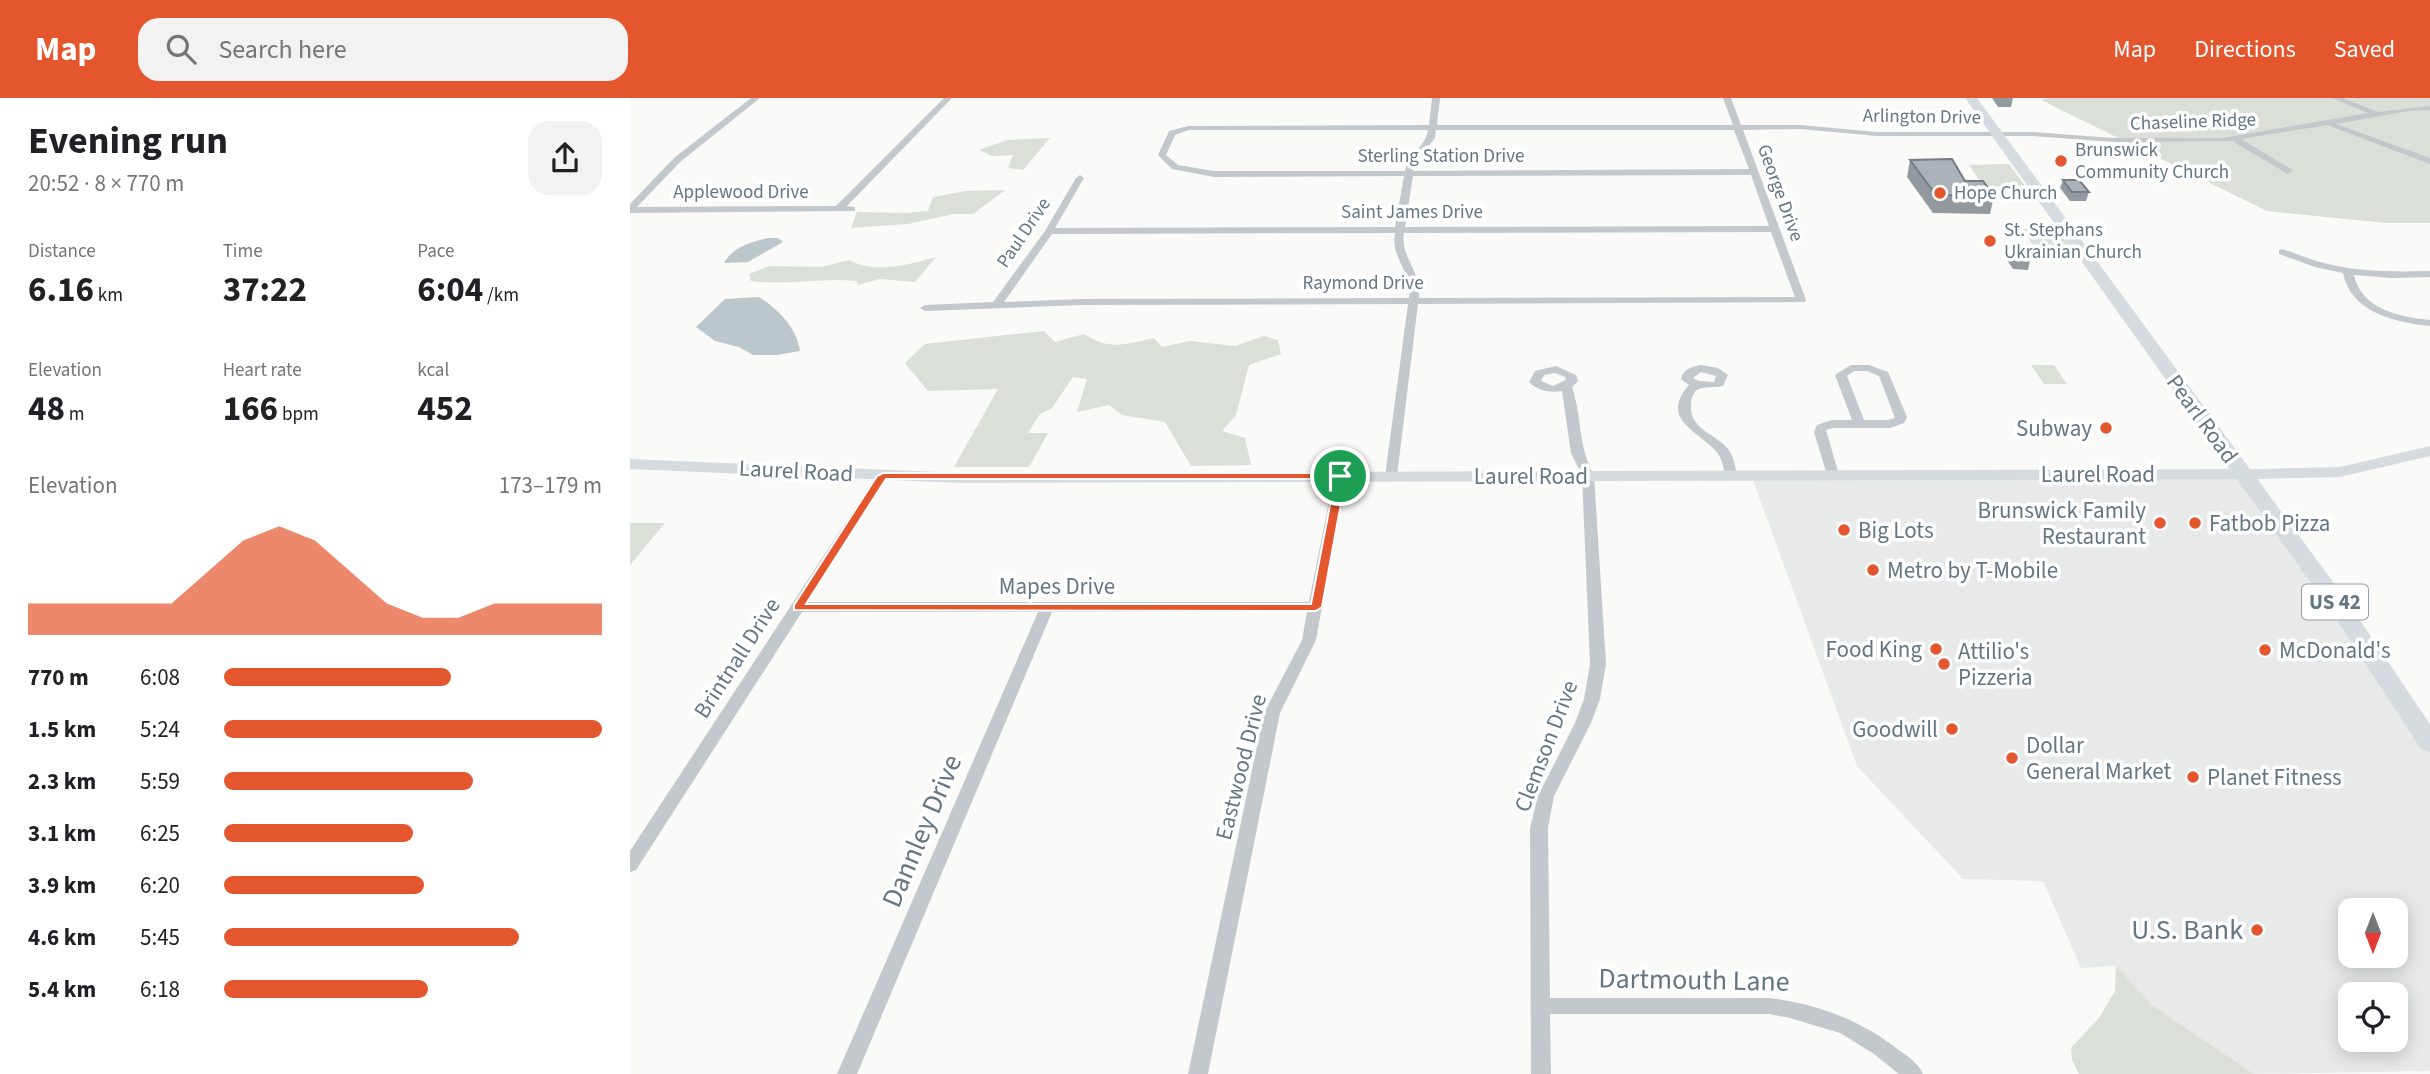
<!DOCTYPE html>
<meta charset="utf-8">
<style>
:root{--surface:#fff;--page:#f2f2f2;--text:#202124;--muted:#757577;--accent:#e4572e}
body{margin:0;font-family:"Source Sans 3",sans-serif;background:var(--page);color:var(--text);height:100vh;display:flex;flex-direction:column;font-size:26px;white-space:nowrap}
*{box-sizing:border-box;margin:0}
p{font-size:23px;color:var(--muted)}
.icon{flex:none;width:38px;height:38px;fill:none;stroke:currentColor;stroke-width:2;stroke-linecap:round;stroke-linejoin:round}
.map{position:relative;flex:1;overflow:hidden}
.sheet{display:flex;flex-direction:column;background:var(--surface);width:630px}
.sheet>*{flex:none}
.needle{width:46px;rotate:180deg}
.tools{position:absolute;left:1708px;top:800px;display:grid;gap:14px}
.tools a{display:grid;place-items:center;width:70px;height:70px;border-radius:14px;background:var(--surface);box-shadow:0 4px 18px #0003;font-size:35px}
.pin{position:absolute;display:grid;place-items:center;width:60px;height:60px;color:#fff;margin:-30px;border:4px solid #fff;border-radius:50%;box-shadow:0 2px 7px #0007}
.round{display:grid;place-items:center;flex:none;width:74px;height:74px;border-radius:21px;background:var(--page)}
.headline{display:flex;align-items:center;justify-content:space-between;height:119px;padding:0 28px}
h1{font-size:38px;font-weight:700;line-height:52px}
.stats{display:grid;grid-template-columns:repeat(3,1fr);gap:10px;height:119px;padding:7px 28px}
.stats div{display:grid;align-content:center}
.stats b{font-size:35px;font-weight:700}
.stats small{font-size:19px;font-weight:400}
.stats p{font-size:19px}
.chart{height:196px;padding:14px 28px}
.chart p{display:flex;justify-content:space-between}
.chart svg{width:100%;height:126px;margin-top:7px;fill:var(--accent);opacity:.7}
ul{padding:0 28px;list-style:none;font-size:23px}
li{display:grid;grid-template-columns:112px 84px 1fr;align-items:center;height:52px}
li i{height:18px;border-radius:9px;background:var(--accent)}
header{display:flex;align-items:center;gap:42px;box-sizing:border-box;height:98px;padding:0 35px;background:var(--accent);color:#fff}
header strong{font-size:33px}
nav{display:flex;gap:38px;margin-inline-start:auto;font-size:24px}
.search{width:490px;height:63px;background:var(--page);display:flex;align-items:center;gap:18px;box-sizing:border-box;padding:0 24px;border-radius:21px;color:var(--muted);font-size:26px}
main{display:flex;flex:1;min-height:0}
.map>svg:first-child{display:block}
.built{fill:#e8e9e9;fill-rule:evenodd}
.green{fill:#dadfd7}
.water{fill:#bbc7cb}
.lines{fill:none;stroke-linecap:round;stroke-linejoin:round}
.street{fill:#c3c8cc;fill-rule:evenodd}
.secondary{fill:#d6dbdf;fill-rule:evenodd}
.primary{fill:#d6dbdf;fill-rule:evenodd}
.wall{fill:#929a9f}
.building{fill:#aab3b9;stroke:#777d82;stroke-width:2}
.route{fill:#e4572e;stroke:#fff;stroke-width:2;fill-rule:evenodd}
.poi-dot{fill:#e4572e;stroke:#fff;stroke-width:2.5}
.labels{text-anchor:middle;dominant-baseline:central;stroke-width:7;stroke-linejoin:round;paint-order:stroke}
.far-street-label{font-size:19px;fill:#657683;stroke:#fff}
.far-poi-label{font-size:19px;fill:#657683;stroke:#fff;text-anchor:start}
.shield{fill:#fff;stroke:#939fa8;stroke-width:2}
.shield-label{font-size:21px;font-weight:bold;fill:#657683}
.street-label{font-size:23px;fill:#657683;stroke:#fff}
.poi-label{font-size:23px;fill:#657683;stroke:#fff;text-anchor:start}
.near-street-label{font-size:28px;fill:#657683;stroke:#fff}
.near-poi-label{font-size:28px;fill:#657683;stroke:#fff;text-anchor:end}
</style>
<header>
<strong>Map</strong>
<div class="search"><svg class="icon" aria-label="search" viewBox="0 0 24 24"><circle cx="10" cy="10" r="6"/><path d="M15 15l6 6"/></svg>Search here</div>
<nav><a>Map</a><a>Directions</a><a>Saved</a></nav>
</header>
<main>
<section class="sheet">
<div class="headline"><div><h1>Evening run</h1><p>20:52 · 8 × 770 m</p></div><a class="round"><svg class="icon" aria-label="share" viewBox="0 0 24 24"><path d="M12 15V3M7 8l5-5 5 5M5 13v7h14v-7"/></svg></a></div>
<div class="stats">
<div><p>Distance</p><b>6.16<small> km</small></b></div>
<div><p>Time</p><b>37:22</b></div>
<div><p>Pace</p><b>6:04<small> /km</small></b></div>
</div>
<div class="stats">
<div><p>Elevation</p><b>48<small> m</small></b></div>
<div><p>Heart rate</p><b>166<small> bpm</small></b></div>
<div><p>kcal</p><b>452</b></div>
</div>
<div class="chart"><p><span>Elevation</span>173–179 m</p>
<svg viewBox="0 0 160 44" preserveAspectRatio="none"><path d="M0 44V33L10 33L20 33L30 33L40 33L50 22L60 11L70 6L80 11L90 22L100 33L110 38L120 38L130 33L140 33L150 33L160 33V44z"/></svg>
</div>
<ul>
<li><b>770 m</b>6:08<i style="width:60%"></i></li>
<li><b>1.5 km</b>5:24<i style="width:100%"></i></li>
<li><b>2.3 km</b>5:59<i style="width:66%"></i></li>
<li><b>3.1 km</b>6:25<i style="width:50%"></i></li>
<li><b>3.9 km</b>6:20<i style="width:53%"></i></li>
<li><b>4.6 km</b>5:45<i style="width:78%"></i></li>
<li><b>5.4 km</b>6:18<i style="width:54%"></i></li>
</ul>
</section>
<div class="map">
<svg width="1800" height="976" viewBox="0 0 1800 976">
<rect width="100%" height="100%" fill="#fafaf8"/>
<path class="built" d="M1611 376 1800 645V973L1624 976 1522 907 1486 868 1451 870 1413 783 1333 781 1227 668 1121 377ZM1720 812H1766V858H1720ZM1720 896H1766V942H1720Z"/>
<g class="green">
<path d="M1419 0H1800V125H1757L1637 113 1411 2Z"/>
<path d="M420 40 393 72 378 70 383 57 362 58 349 52 377 42Z"/>
<path d="M1379 66 1395 88 1354 89 1339 67Z"/>
<path d="M375 92 343 116H324L278 126 221 130 227 114 274 115 298 113 303 99 336 93Z"/>
<path d="M1393 131H1428L1443 152H1406Z"/>
<path d="M306 159 285 184 250 181 228 187 227 183C191 179 157 188 121 183L119 176 140 168 191 169 219 162C246 176 278 167 306 159Z"/>
<path d="M414 233 425 244 454 236C479 253 496 246 524 240L532 249 560 243 605 248 634 238 648 242 651 256 619 267 606 317 592 333 615 340 621 367 561 368 535 324 492 317 479 307 447 314 457 281 443 279 422 310 410 316 398 335H418L399 369H324L368 291 298 293 275 265 295 246Z"/>
<path d="M1401 267H1424L1437 286H1414Z"/>
<path d="M0 425H35L0 467Z"/>
<path d="M1486 868 1522 907 1624 976H1449L1442 962 1441 950 1469 920 1485 893Z"/>
</g>
<g class="water">
<path d="M138 140H148L153 144 118 164 94 165C103 149 120 144 138 140Z"/>
<path d="M129 199C148 211 167 230 170 253L147 257H123L109 249 85 243 66 229 95 201Z"/>
</g>
<g class="lines">
<g class="street">
<path d="M121 0H130L50 64 7 109 206 108 314 0H322L217 108 225 109V113L0 115V106L44 60Z"/>
<path d="M802 0H810L807 27H1103L1093 0H1101L1111 27H1170L1247 34H1402L1484 40H1593L1738 15 1702 0H1713L1748 14 1800 8V12L1779 13 1706 26 1800 60V66L1697 27 1611 41 1661 71 1662 73 1658 76 1602 43 1484 44 1402 38H1247L1170 31 1113 32 1176 202 1175 204 788 206 767 378 761 382 755 378 778 206 451 207 295 213 290 210 295 207 363 204 415 133 446 80 450 77 454 80 425 130 765 129 774 78 584 79 542 71 528 57 539 33 558 28 799 27ZM559 32H798C796 48 778 57 775 73H584L548 67 536 57 545 37ZM806 32H1104L1119 71 783 73 784 67 805 40ZM1121 77 1139 128 775 129 783 78ZM1141 134 1165 199 789 200C792 173 770 160 774 135ZM765 135C760 160 783 174 779 200L451 201 374 204 422 136Z"/>
<path d="M1652 151C1666 155 1680 162 1694 165 1729 174 1764 174 1800 173V179L1762 180 1724 177C1731 211 1770 219 1800 222V228C1765 224 1721 215 1713 175L1685 169 1649 156V152Z"/>
<path d="M1071 267 1088 270 1098 277 1093 288C1086 290 1072 288 1067 292 1062 296 1061 302 1061 307 1059 331 1086 336 1098 351 1104 359 1105 368 1107 377L1105 380H1097C1093 371 1093 361 1086 353 1068 333 1029 321 1059 287L1051 281C1053 271 1061 269 1071 267ZM1071 274 1086 278 1084 284 1069 283 1063 280Z"/>
<path d="M1221 267H1239L1258 274 1277 319 1274 325 1260 330H1203L1196 332 1209 377 1203 381 1197 377 1184 334 1187 327 1202 322H1222L1205 277ZM1224 273H1237L1249 278 1265 320 1258 322H1234L1217 278Z"/>
<path d="M926 268 946 277 948 283 942 289C952 319 948 349 964 377L976 566 970 601 961 625 924 698 918 730 920 900H1139C1188 906 1231 922 1270 953 1279 959 1289 966 1293 976H1269L1244 956 1210 935 1160 920 1139 916H920L921 976H901L900 730 908 698 945 625 954 601 960 566 952 377 941 355 932 293C920 295 908 293 899 284L905 273ZM925 275 935 279 936 282 923 288 911 283 914 277Z"/>
<path d="M252 374 258 378 177 504H679L704 378 710 374 716 378 686 542 650 615 578 976H558L634 615 672 542 677 514H422L227 976H207L408 514H172L6 772 0 774V753L246 378Z"/>
</g>
<path class="secondary" d="M1800 348V358L1710 379 1630 381 331 385 0 371V361L331 375 1630 371 1710 369Z"/>
<path class="primary" d="M1335 0H1347L1717 503 1800 626V654L1791 651 1701 513Z"/>
</g>
<g class="wall">
<path d="M1362 0H1383L1381 9H1368Z"/>
<path d="M1280 62 1335 83 1364 98 1360 116 1303 115 1277 79Z"/>
<path d="M1433 82 1459 94 1456 103H1440L1430 90Z"/>
<path d="M1377 149 1400 162 1398 172 1383 171 1375 159Z"/>
</g>
<g class="building">
<path d="M1322 61 1335 83H1353L1364 98 1306 97 1280 62Z"/>
<path d="M1433 82H1449L1459 94H1442Z"/>
<path d="M1377 149H1395L1400 162H1385Z"/>
</g>
<path class="route" d="M253 375H710L716 378 692 509 686 513 164 512V507L247 378ZM256 381H705L681 506H176Z"/>
<g class="poi-dot">
<circle cx="1431" cy="63" r="7"/>
<circle cx="1310" cy="95" r="7"/>
<circle cx="1360" cy="143" r="7"/>
<circle cx="1476" cy="330" r="7"/>
<circle cx="1530" cy="425" r="7"/>
<circle cx="1565" cy="425" r="7"/>
<circle cx="1214" cy="432" r="7"/>
<circle cx="1243" cy="472" r="7"/>
<circle cx="1306" cy="551" r="7"/>
<circle cx="1635" cy="552" r="7"/>
<circle cx="1314" cy="566" r="7"/>
<circle cx="1322" cy="631" r="7"/>
<circle cx="1382" cy="660" r="7"/>
<circle cx="1563" cy="679" r="7"/>
<circle cx="1627" cy="832" r="7"/>
</g>
<g class="labels">
<g class="far-street-label">
<text transform="translate(1292 19) rotate(1)">Arlington Drive</text>
<text transform="translate(1563 24) rotate(-2)">Chaseline Ridge</text>
<text x="811" y="58">Sterling Station Drive</text>
<text x="111" y="94">Applewood Drive</text>
<text transform="translate(1150 95) rotate(70)">George Drive</text>
<text x="782" y="114">Saint James Drive</text>
<text transform="translate(394 135) rotate(-56)">Paul Drive</text>
<text x="733" y="185">Raymond Drive</text>
</g>
<g class="far-poi-label">
<text x="1445" y="52">Brunswick<tspan x="1445" dy="22">Community Church</tspan></text>
<text x="1324" y="95">Hope Church</text>
<text x="1374" y="132">St. Stephans<tspan x="1374" dy="22">Ukrainian Church</tspan></text>
</g>
<rect class="shield" x="1672" y="486.5" width="66" height="35" rx="5"/>
<g class="shield-label">
<text x="1705" y="504">US 42</text>
</g>
<g class="street-label">
<text transform="translate(1572 321) rotate(54)">Pearl Road</text>
<text transform="translate(166 373) rotate(3)">Laurel Road</text>
<text x="1468" y="376">Laurel Road</text>
<text x="901" y="378">Laurel Road</text>
<text x="427" y="488">Mapes Drive</text>
<text transform="translate(107 560) rotate(-57)">Brintnall Drive</text>
<text transform="translate(916 648) rotate(-69)">Clemson Drive</text>
<text transform="translate(611 669) rotate(-76)">Eastwood Drive</text>
</g>
<g class="poi-label">
<text x="1462" y="330" text-anchor="end">Subway</text>
<text x="1516" y="412" text-anchor="end">Brunswick Family<tspan x="1516" dy="26">Restaurant</tspan></text>
<text x="1579" y="425">Fatbob Pizza</text>
<text x="1228" y="432">Big Lots</text>
<text x="1257" y="472">Metro by T-Mobile</text>
<text x="1292" y="551" text-anchor="end">Food King</text>
<text x="1649" y="552">McDonald's</text>
<text x="1328" y="553">Attilio's<tspan x="1328" dy="26">Pizzeria</tspan></text>
<text x="1308" y="631" text-anchor="end">Goodwill</text>
<text x="1396" y="647">Dollar<tspan x="1396" dy="26">General Market</tspan></text>
<text x="1577" y="679">Planet Fitness</text>
</g>
<g class="near-street-label">
<text transform="translate(292 733) rotate(-67)">Dannley Drive</text>
<text transform="translate(1064 882) rotate(1)">Dartmouth Lane</text>
</g>
<g class="near-poi-label">
<text x="1613" y="832">U.S. Bank</text>
</g>
</g>
</svg>
<div class="tools">
<a><svg class="needle" viewBox="-14 -14 28 28"><path d="M0-13l5 13h-10z" fill="#e53935"/><path d="M0 13l5-13h-10z" fill="#757577"/></svg></a>
<a><svg class="icon" aria-label="locate" viewBox="0 0 24 24"><circle cx="12" cy="12" r="6"/><path d="M12 2v4M12 18v4M2 12h4M18 12h4"/></svg></a>
</div>
<div class="pin" style="left:710px;top:378px;background:#1e9e55"><svg class="icon" aria-label="arrive" viewBox="0 0 24 24"><path d="M6 21V4h12l-3 4 3 4H6"/></svg></div>
</div>
</main>
